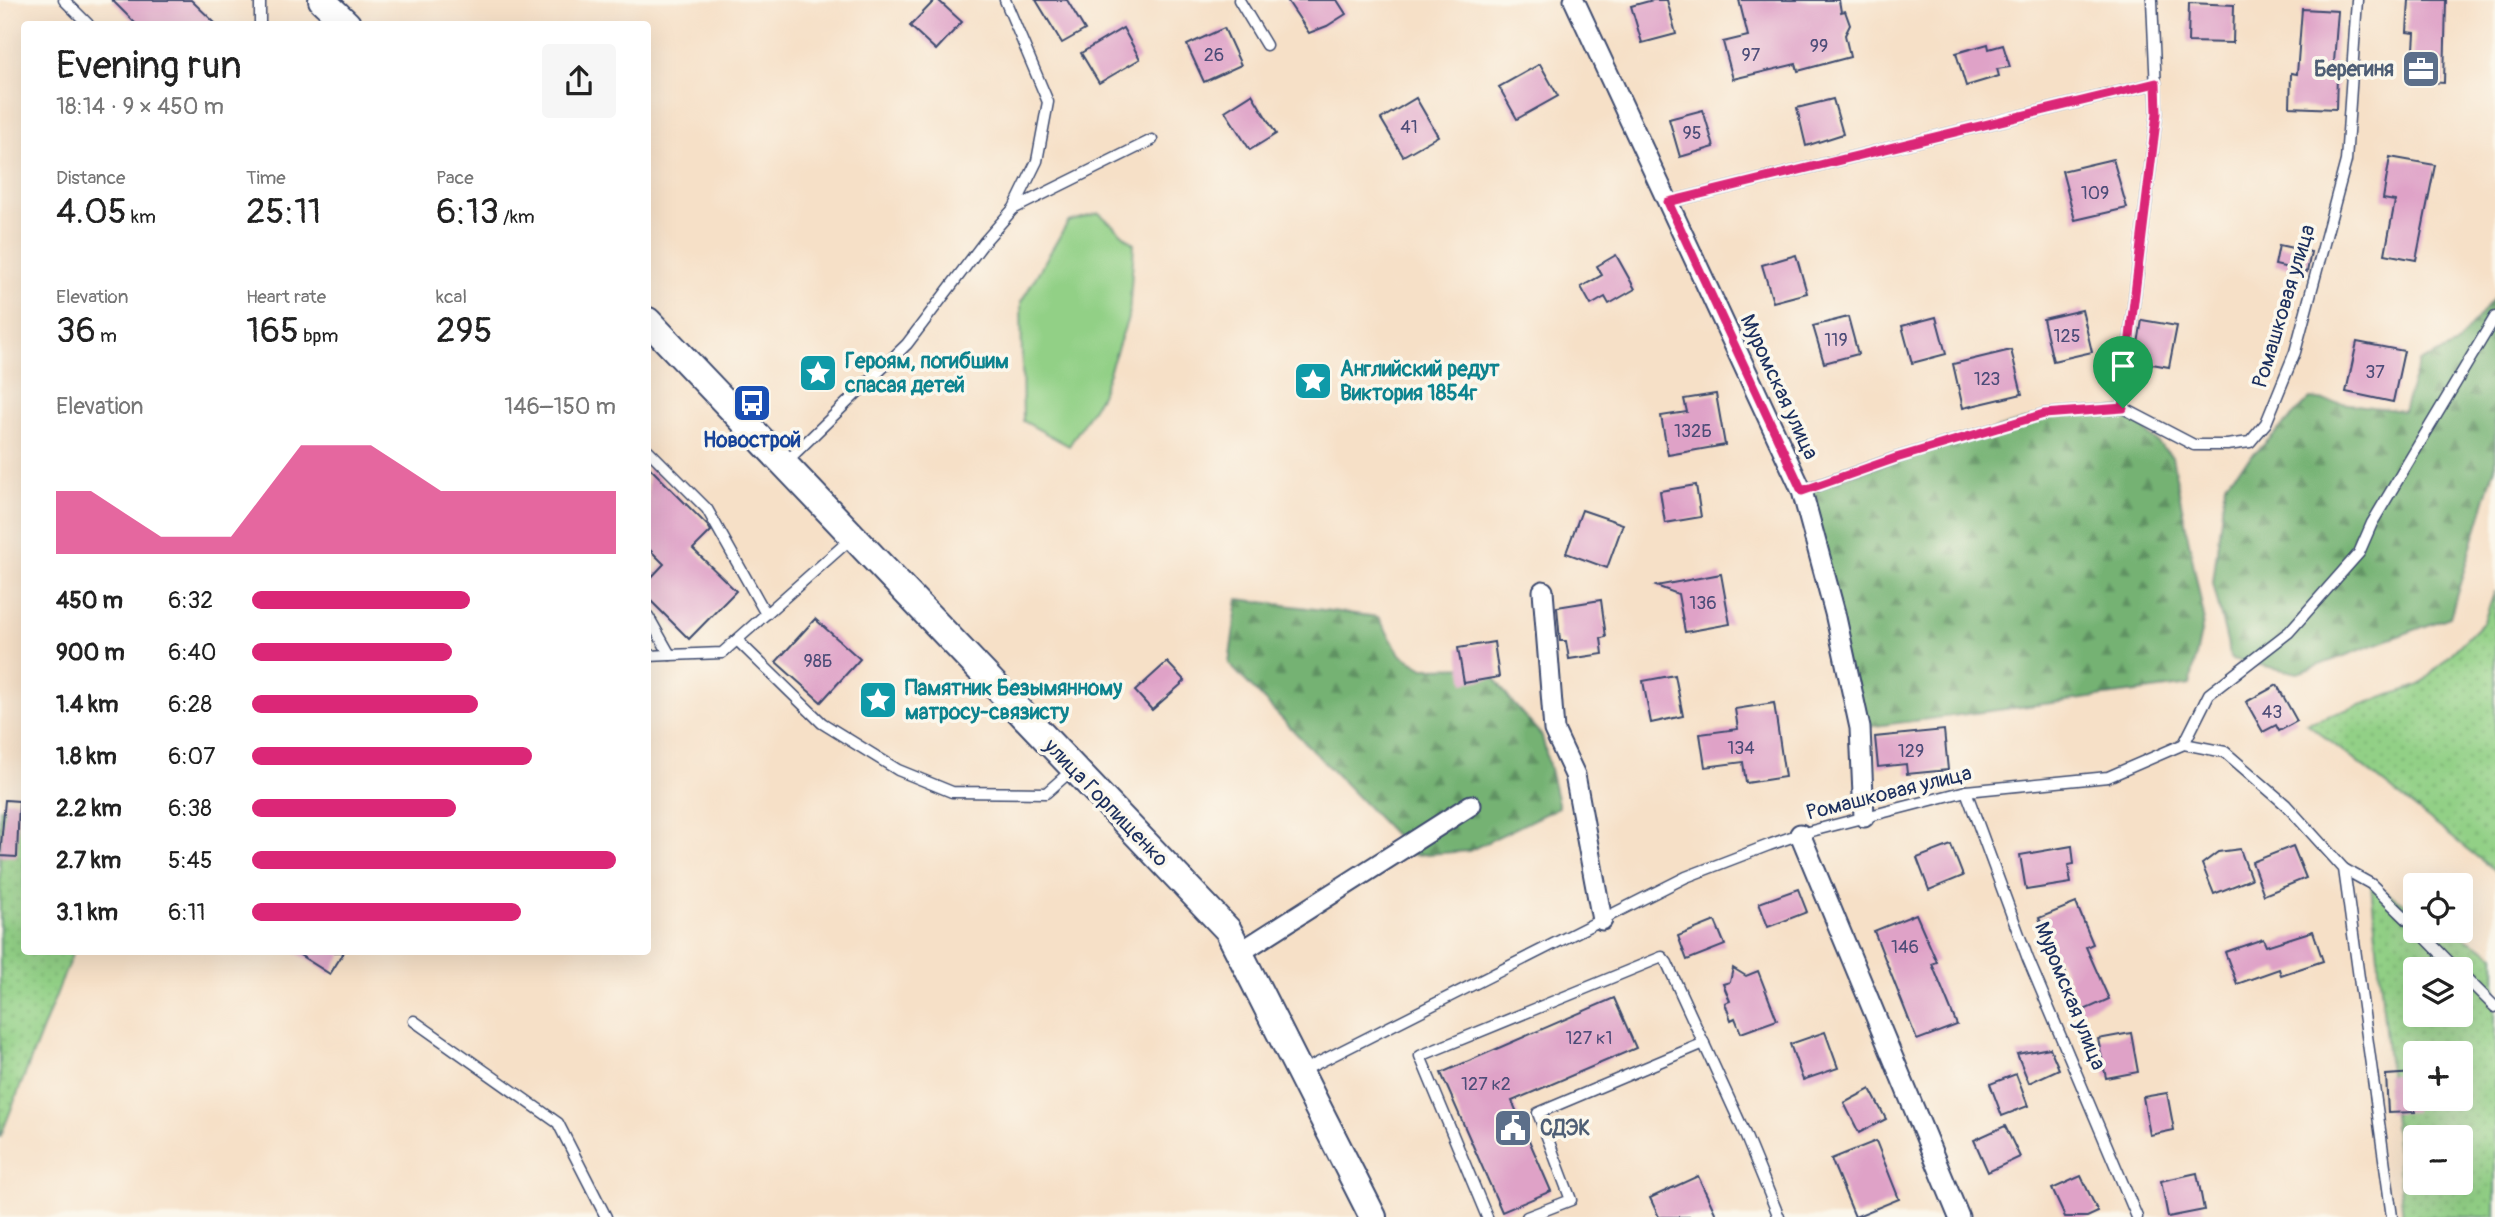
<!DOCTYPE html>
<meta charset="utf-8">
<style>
:root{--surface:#fff;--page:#f6f6f6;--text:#222;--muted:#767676;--accent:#db2777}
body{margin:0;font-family:Pangolin,sans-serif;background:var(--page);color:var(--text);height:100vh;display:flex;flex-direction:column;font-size:26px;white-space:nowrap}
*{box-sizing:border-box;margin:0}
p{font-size:23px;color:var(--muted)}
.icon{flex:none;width:38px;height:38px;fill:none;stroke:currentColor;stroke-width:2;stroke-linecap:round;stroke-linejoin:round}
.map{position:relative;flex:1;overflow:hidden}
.drawer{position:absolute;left:21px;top:21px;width:630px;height:934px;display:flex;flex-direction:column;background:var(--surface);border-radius:7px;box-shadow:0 7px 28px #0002}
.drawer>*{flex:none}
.tools{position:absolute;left:2403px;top:873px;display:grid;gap:14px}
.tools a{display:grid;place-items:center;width:70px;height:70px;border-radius:7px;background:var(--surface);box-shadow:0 7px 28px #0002;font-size:35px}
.pin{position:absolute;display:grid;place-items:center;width:60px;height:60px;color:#fff;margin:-72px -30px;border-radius:50% 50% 50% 0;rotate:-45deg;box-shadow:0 0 7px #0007}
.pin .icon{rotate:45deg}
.round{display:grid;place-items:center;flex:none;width:74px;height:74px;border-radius:7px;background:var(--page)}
.head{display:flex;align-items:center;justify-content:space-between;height:119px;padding:0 35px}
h1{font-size:38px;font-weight:600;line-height:52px}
.metrics{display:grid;grid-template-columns:repeat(3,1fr);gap:10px;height:119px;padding:7px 35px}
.metrics div{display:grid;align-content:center}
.metrics b{font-size:35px;font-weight:600}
.metrics small{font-size:19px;font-weight:400}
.metrics p{font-size:19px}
.chart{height:196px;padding:14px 35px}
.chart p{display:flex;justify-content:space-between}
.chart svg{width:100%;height:126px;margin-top:7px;fill:var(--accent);opacity:.7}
ul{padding:0 35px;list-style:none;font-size:23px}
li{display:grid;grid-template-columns:112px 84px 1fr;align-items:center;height:52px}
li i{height:18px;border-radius:9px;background:var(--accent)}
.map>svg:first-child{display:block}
.green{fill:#92d086;stroke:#568072;stroke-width:2}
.forest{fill:url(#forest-firs);stroke:#487068;stroke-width:2}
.garden{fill:url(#garden-dots);stroke:#568072;stroke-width:2;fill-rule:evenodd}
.building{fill:#dfa2c7}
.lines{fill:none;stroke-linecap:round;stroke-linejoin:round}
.service-casing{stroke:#3c4a6e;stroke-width:13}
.minor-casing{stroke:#3c4a6e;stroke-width:23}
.secondary-casing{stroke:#3c4a6e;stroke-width:30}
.service{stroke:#fff;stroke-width:10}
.minor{stroke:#fff;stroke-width:19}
.secondary{stroke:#fff;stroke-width:26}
.route-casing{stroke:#fff;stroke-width:14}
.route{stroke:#db2777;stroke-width:9}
.labels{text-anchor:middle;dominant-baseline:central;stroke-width:7;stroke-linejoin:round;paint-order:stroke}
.number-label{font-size:18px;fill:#4c4c78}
.service-label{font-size:21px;font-weight:bold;fill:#4e5e75;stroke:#fbf7ec;text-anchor:end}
.street-label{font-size:21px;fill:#1b2f5e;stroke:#fbf7ec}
.culture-label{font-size:21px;font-weight:bold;fill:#0d838f;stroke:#fbf7ec;text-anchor:start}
.transit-label{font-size:21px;font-weight:bold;fill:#164399;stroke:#fbf7ec}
</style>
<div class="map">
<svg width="2495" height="1217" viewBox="0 0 2495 1217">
<defs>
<pattern id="forest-firs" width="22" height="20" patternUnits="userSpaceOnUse" patternTransform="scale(1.75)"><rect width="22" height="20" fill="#75b273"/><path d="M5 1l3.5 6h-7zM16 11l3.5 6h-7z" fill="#5f9162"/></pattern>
<pattern id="garden-dots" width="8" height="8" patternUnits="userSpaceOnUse" patternTransform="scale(1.75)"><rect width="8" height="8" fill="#92d086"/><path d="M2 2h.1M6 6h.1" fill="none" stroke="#7db376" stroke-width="1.8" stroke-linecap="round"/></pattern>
</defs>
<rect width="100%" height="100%" fill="#fbf7ec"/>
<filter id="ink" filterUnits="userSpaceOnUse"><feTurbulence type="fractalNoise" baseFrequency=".0143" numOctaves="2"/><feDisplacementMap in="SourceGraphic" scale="14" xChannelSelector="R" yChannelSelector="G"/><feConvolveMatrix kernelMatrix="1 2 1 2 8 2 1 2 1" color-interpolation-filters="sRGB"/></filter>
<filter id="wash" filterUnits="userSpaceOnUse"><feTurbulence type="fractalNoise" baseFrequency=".00686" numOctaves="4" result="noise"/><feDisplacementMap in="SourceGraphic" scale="28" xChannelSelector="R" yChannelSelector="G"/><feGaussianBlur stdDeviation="1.57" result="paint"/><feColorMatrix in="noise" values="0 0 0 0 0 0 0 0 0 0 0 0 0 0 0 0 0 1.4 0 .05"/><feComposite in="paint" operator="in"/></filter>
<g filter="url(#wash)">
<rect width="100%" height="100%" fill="#f6e0c7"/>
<path class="green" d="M1099 213 1134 244 1129 315 1101 395 1069 446 1023 421 1021 302 1068 222Z"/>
<g class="forest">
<path d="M2495 296V467L2450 617 2298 673 2231 659 2213 583 2225 483 2310 399 2403 411 2419 362 2455 346Z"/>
<path d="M2123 408 2172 457 2204 617 2190 685 1860 728 1802 491 2044 414Z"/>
<path d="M1238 599 1378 617 1400 654 1424 668 1487 667 1510 700 1542 736 1559 807 1469 851 1414 855 1229 664Z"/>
</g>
<g class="garden">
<path d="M2495 591V871L2307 723 2420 685 2484 621Z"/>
<path d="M24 806V952H73L0 1138V809Z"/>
<path d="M2371 884 2415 909V931H2453L2495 955V1217H2403ZM2415 970H2460V1015H2415ZM2415 1054H2460V1099H2415ZM2415 1138H2460V1183H2415Z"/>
</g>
<g id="blocks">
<g class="building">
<path d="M112 0H191L216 24H136Z"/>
<path d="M935 0H938L962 22 936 50 910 26Z"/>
<path d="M1036 0H1067L1085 30 1062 43Z"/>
<path d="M1287 0H1337L1346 14 1327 26 1309 33Z"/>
<path d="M1653 0H1667L1676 34 1642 43 1631 6Z"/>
<path d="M1739 0H1839L1841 12 1845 11 1850 25 1845 35 1850 57 1798 71 1796 64 1733 79 1723 42 1748 36Z"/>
<path d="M2409 0H2446L2444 83 2412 81 2415 33 2407 32Z"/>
<path d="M2189 3 2234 5 2233 43 2188 42Z"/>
<path d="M2302 9 2338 11 2333 75H2337L2336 109 2290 107 2291 73 2297 74Z"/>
<path d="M1123 28 1140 59 1099 83 1081 53Z"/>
<path d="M1224 28 1241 65 1204 82 1187 45Z"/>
<path d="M1988 44 1989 49 2003 45 2010 67 1997 69 1999 76 1966 86 1956 53Z"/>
<path d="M1540 64 1558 96 1517 119 1499 87Z"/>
<path d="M1252 94 1276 134 1250 150 1225 111Z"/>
<path d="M1416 98 1438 136 1403 156 1381 119Z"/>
<path d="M1833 99 1843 134 1806 146 1797 108Z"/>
<path d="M1703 110 1714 147 1680 157 1669 119Z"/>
<path d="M2390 157 2435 165 2416 260 2385 254 2395 201 2383 199Z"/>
<path d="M2113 159 2127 208 2075 220 2062 171Z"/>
<path d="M2279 245 2311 252 2307 272 2275 265Z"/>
<path d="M1616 255 1635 289 1609 304 1605 297 1591 305 1581 287 1602 275 1597 266Z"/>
<path d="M1796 255 1807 293 1773 302 1762 265Z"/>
<path d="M2082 310 2092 352 2053 361 2043 319Z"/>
<path d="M1848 317 1858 354 1824 363 1813 326Z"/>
<path d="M1936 317 1946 354 1912 363 1902 326Z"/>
<path d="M2142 320 2177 326 2169 367 2135 361Z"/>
<path d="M2357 342 2404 351 2393 402 2346 392Z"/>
<path d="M2011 350 2022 394 1963 408 1953 364Z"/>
<path d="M1716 394 1725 445 1668 455 1661 416 1687 412 1684 399Z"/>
<path d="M648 466 708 526 711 531 693 549 736 591 689 639 648 598V581L664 564 648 548Z"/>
<path d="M1696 485 1701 517 1665 523 1660 491Z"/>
<path d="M1582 510 1623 524 1607 568 1566 553Z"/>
<path d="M1721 574 1730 624 1685 632 1678 594 1656 586Z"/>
<path d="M1601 600 1606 637 1601 638 1603 654 1569 659 1566 641H1560L1557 607Z"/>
<path d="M815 619 860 659 821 702 776 662Z"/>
<path d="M1494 642 1499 677 1464 683 1458 648Z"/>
<path d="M1167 662 1185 681 1152 710 1135 691Z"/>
<path d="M1675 675 1683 716 1651 723 1643 681Z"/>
<path d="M2277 685 2297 721 2279 731 2276 725 2263 732 2246 702Z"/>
<path d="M1774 703 1785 777 1746 783 1743 762 1705 767 1700 734 1738 729 1735 709Z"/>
<path d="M1944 730 1948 770 1907 774 1906 764 1878 767 1875 737Z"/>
<path d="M5 800 19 801 17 857 0 856Z"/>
<path d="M1951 845 1963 876 1929 890 1917 858Z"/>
<path d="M2072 846 2074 864 2068 865 2071 883 2026 890 2020 855Z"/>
<path d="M2293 846 2306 878 2264 895 2252 862Z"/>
<path d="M2240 849 2251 879 2214 894 2202 864 2218 852Z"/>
<path d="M1798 889 1807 912 1768 927 1759 903Z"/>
<path d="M2076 903 2093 944 2086 947 2109 999 2082 1011 2059 958 2056 959 2039 918Z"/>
<path d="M1916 914 1937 962 1932 964 1957 1025 1917 1040 1874 931Z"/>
<path d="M1715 921 1725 945 1687 960 1678 936Z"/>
<path d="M2313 931 2323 961 2281 975 2279 969 2237 984 2225 952 2263 939 2266 946Z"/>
<path d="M295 952H344L330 974Z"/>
<path d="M1733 968 1746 976 1758 971 1777 1020 1741 1033 1735 1018 1731 1020 1725 1003 1730 1001 1723 984 1730 982Z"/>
<path d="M1614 998 1636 1048 1512 1101 1551 1191 1502 1212 1441 1073Z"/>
<path d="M1825 1032 1838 1068 1803 1080 1790 1044Z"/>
<path d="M2131 1033 2138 1072 2106 1078 2098 1039Z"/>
<path d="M2050 1048 2059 1069 2029 1083 2017 1054Z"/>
<path d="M2415 1073V1112L2388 1113 2386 1075Z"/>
<path d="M2016 1074 2028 1106 2002 1116 1990 1084Z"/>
<path d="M1870 1089 1886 1119 1859 1133 1844 1103Z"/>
<path d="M2167 1093 2174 1130 2150 1135 2143 1097Z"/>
<path d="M2005 1126 2020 1157 1988 1172 1974 1140Z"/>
<path d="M1876 1141 1899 1199 1855 1217 1831 1159Z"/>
<path d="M2197 1173 2204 1210 2168 1217 2161 1181Z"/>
<path d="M1698 1176 1717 1217H1659L1650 1198Z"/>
<path d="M2081 1176 2098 1212 2087 1217H2065L2052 1189Z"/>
</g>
</g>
</g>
<g filter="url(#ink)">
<use href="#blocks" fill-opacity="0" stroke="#3c4a6e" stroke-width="2"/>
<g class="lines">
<defs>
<g id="service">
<path d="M64 0 88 24"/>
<path d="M260 0V24"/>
<path d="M1239 0 1266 45"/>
<path d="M1668 202 2156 83"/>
<path d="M1015 208 1152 140"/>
<path d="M2123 408 2132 318 2157 113 2152 0"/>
<path d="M648 450 707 509 766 614"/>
<path d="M784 464 907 344 985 241 1014 208 1037 161 1048 102 1005 0"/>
<path d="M1802 491 1896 458 2044 414 2123 408 2194 445H2227L2250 442 2266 423 2295 352 2346 161 2357 0"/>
<path d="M648 616 670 655 722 653 853 537"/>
<path d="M737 640 822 723 898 770 952 792 1046 793 1072 770"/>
<path d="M648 656 670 655"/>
<path d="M2184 744 2209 694 2289 632 2359 553 2372 523 2495 317"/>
<path d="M1966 791 2028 959 2137 1217"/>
<path d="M2344 869 2371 884 2415 927"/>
<path d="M2419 931 2457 970"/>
<path d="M2460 972 2495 1007"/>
<path d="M414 1021 558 1123 606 1217"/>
<path d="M1300 1072 1686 877 1769 845 1800 834 1966 791 2108 777 2184 744 2225 752 2286 805 2344 869 2392 1217"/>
<path d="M1487 1217 1420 1056 1662 957 1667 963 1742 1127 1779 1217"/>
<path d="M1527 1217 1571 1200 1538 1113 1704 1043"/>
</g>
<g id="minor">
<path d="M1574 0 1802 491 1835 613 1860 728 1864 817"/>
<path d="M1543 591 1554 730 1575 775 1602 920"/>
<path d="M1800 834 1959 1217"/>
<path d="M1239 953 1471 805"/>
</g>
<g id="secondary">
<path d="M322 0 347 24"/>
<path d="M648 321 1228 930 1373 1217"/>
</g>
</defs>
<use href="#service" class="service-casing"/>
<use href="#minor" class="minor-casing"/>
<use href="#secondary" class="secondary-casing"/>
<use href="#service" class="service"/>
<use href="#minor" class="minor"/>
<use href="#secondary" class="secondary"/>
</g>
</g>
<g class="lines" filter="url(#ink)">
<defs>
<path id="route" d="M2156 83 2157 113 2132 318 2123 408 2044 414 1896 458 1802 491 1668 202Z"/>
</defs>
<use href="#route" class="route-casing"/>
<use href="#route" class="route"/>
</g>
<defs>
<symbol id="office-square" viewBox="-11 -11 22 22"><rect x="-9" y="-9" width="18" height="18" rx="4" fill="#5c6f8a" stroke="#fbf7ec"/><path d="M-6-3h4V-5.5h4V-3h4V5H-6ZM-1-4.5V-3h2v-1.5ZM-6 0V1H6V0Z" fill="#fff"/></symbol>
<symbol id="sight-square" viewBox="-11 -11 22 22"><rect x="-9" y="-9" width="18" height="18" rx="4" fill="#0f9aa8" stroke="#fbf7ec"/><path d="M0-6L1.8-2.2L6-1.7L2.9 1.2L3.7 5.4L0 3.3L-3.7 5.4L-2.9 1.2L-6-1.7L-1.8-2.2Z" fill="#fff"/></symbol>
<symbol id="bus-square" viewBox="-11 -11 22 22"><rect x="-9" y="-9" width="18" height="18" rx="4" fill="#1a4fb4" stroke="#fbf7ec"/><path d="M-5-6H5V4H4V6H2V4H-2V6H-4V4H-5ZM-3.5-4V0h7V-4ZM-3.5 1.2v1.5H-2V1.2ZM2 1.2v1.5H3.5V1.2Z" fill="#fff"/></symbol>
<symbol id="civic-square" viewBox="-11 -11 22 22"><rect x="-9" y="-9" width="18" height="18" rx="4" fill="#5c6f8a" stroke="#fbf7ec"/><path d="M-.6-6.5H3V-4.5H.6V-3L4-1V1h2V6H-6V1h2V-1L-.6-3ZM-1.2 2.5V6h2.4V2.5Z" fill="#fff"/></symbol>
</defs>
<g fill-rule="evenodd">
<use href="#office-square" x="2399" y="47" width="44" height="44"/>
<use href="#sight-square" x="796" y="351" width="44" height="44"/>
<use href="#sight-square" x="1291" y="359" width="44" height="44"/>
<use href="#bus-square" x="730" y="381" width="44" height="44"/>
<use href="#sight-square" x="856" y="678" width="44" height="44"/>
<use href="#civic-square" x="1491" y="1106" width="44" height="44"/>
</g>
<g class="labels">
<g class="number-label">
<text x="1819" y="46">99</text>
<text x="1214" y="55">26</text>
<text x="1751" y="55">97</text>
<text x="1409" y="127">41</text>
<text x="1692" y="133">95</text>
<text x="2095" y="193">109</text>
<text x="2067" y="336">125</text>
<text x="1836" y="340">119</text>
<text x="2375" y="372">37</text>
<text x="1987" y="379">123</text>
<text x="1693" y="431">132Б</text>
<text x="1703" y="603">136</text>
<text x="818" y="661">98Б</text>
<text x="2272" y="712">43</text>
<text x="1741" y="748">134</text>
<text x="1911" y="751">129</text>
<text x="1905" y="947">146</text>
<text x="1589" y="1038">127 к1</text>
<text x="1486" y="1084">127 к2</text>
</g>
<g class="service-label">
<text x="2394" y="69">Берегиня</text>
<text x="1540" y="1128" text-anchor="start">СДЭК</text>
</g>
<g class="street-label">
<text transform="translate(2284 306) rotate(-73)">Ромашковая улица</text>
<text transform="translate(1779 387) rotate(65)">Муромская улица</text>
<text transform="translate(1889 793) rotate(-14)">Ромашковая улица</text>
<text transform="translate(1106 803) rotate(46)">улица Горпищенко</text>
<text transform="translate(2070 996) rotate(68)">Муромская улица</text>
</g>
<g class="culture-label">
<text x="845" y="361">Героям, погибшим<tspan x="845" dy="24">спасая детей</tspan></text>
<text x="1340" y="369">Английский редут<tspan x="1340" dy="24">Виктория 1854г</tspan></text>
<text x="905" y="688">Памятник Безымянному<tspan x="905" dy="24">матросу-связисту</tspan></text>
</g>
<g class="transit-label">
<text x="752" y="440">Новострой</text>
</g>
</g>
</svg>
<div class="tools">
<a><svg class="icon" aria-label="locate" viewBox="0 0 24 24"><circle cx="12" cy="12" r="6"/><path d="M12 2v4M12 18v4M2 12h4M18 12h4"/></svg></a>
<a><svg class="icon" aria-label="layers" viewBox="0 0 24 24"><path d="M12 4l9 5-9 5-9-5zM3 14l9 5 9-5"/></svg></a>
<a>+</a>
<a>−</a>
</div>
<div class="pin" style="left:2123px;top:408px;background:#1e9e55"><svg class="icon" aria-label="arrive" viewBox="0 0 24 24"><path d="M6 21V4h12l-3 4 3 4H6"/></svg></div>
<section class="drawer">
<div class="head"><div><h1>Evening run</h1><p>18:14 · 9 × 450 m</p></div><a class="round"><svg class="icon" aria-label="share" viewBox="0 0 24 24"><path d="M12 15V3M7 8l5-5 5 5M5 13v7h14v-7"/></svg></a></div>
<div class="metrics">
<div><p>Distance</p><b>4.05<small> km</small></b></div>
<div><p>Time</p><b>25:11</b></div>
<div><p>Pace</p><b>6:13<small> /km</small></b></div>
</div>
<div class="metrics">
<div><p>Elevation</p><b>36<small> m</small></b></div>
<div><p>Heart rate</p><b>165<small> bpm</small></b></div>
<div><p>kcal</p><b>295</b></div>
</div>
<div class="chart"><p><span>Elevation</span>146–150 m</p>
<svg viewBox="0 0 160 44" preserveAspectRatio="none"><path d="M0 44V22L10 22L20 30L30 38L40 38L50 38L60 22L70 6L80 6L90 6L100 14L110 22L120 22L130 22L140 22L150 22L160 22V44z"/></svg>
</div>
<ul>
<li><b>450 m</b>6:32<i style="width:60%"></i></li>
<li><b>900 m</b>6:40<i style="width:55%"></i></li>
<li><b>1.4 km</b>6:28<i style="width:62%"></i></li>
<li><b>1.8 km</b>6:07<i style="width:77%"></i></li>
<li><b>2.2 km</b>6:38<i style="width:56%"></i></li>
<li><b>2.7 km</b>5:45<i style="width:100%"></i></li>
<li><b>3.1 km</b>6:11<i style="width:74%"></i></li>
</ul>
</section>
</div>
